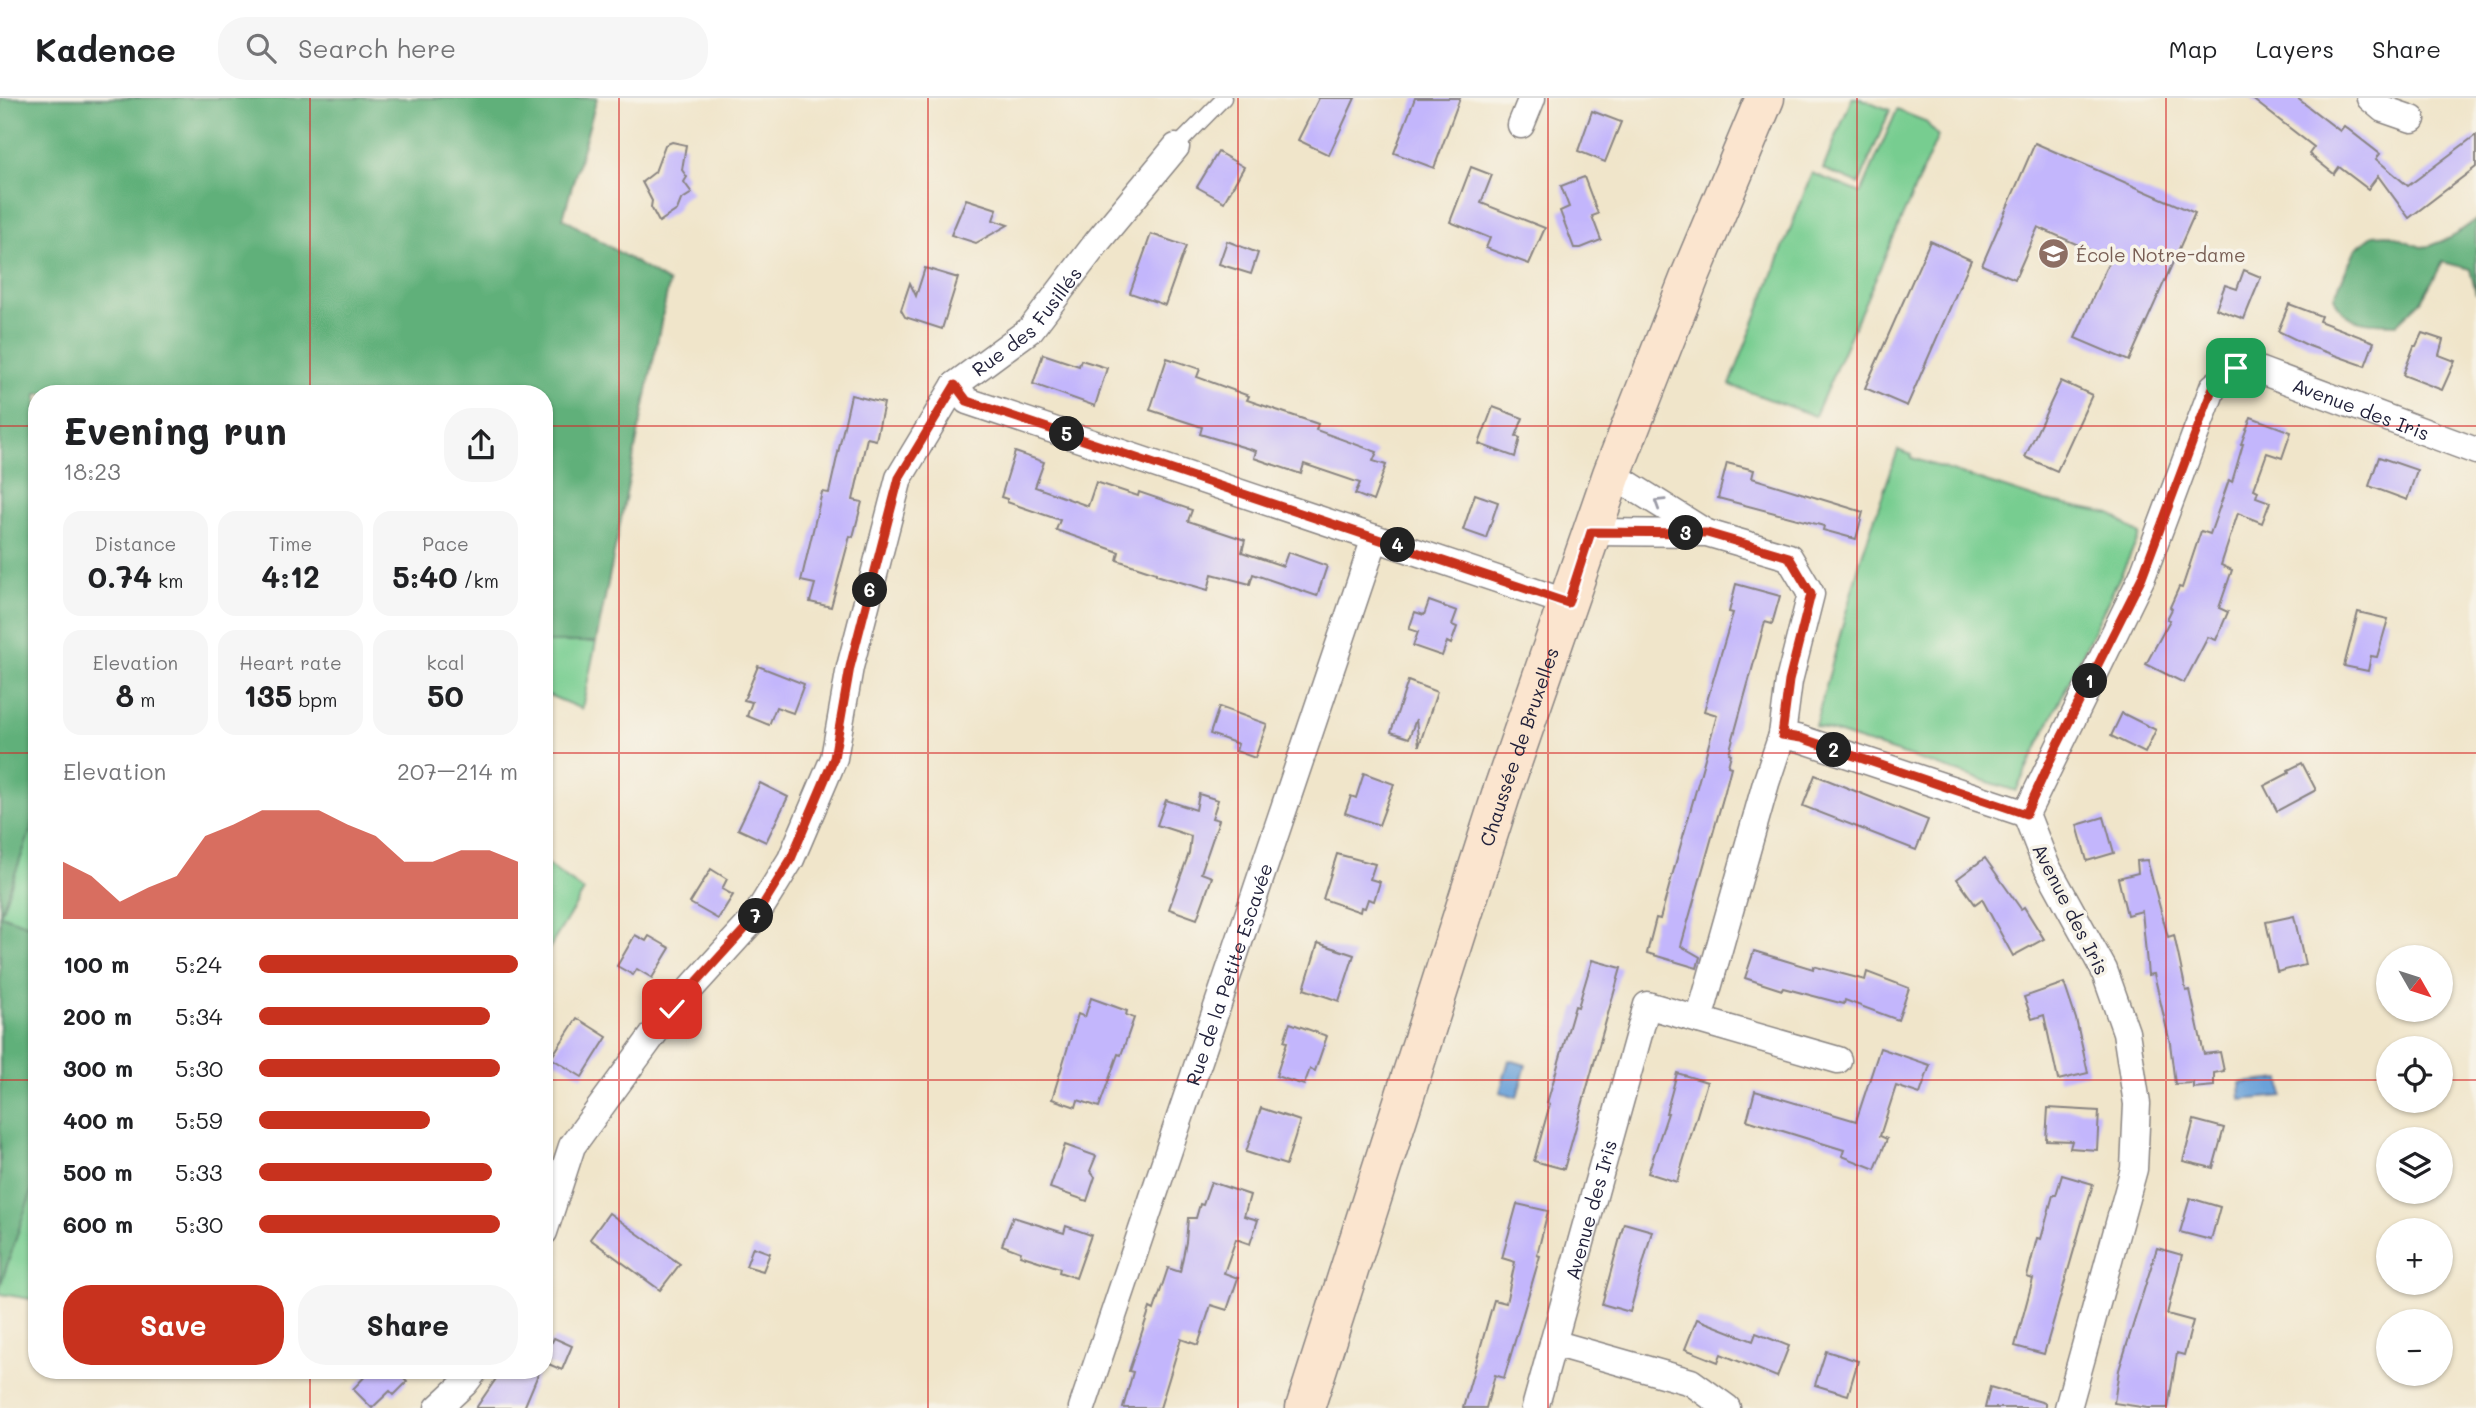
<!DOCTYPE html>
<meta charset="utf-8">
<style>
:root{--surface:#fff;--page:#f6f6f6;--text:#202124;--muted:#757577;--line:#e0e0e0;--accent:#c8321e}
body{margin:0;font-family:Mali,sans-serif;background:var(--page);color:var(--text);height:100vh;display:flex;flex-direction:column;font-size:26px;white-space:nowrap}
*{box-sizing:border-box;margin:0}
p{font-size:23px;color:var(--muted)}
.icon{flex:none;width:38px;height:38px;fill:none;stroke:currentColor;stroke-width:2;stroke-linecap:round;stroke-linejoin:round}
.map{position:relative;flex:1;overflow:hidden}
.panel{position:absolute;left:28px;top:287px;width:525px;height:994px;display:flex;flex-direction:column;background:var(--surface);border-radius:28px;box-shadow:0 2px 5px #0004}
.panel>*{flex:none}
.needle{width:46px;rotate:129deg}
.buttons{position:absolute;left:2376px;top:847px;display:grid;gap:14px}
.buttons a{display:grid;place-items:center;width:77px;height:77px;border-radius:50%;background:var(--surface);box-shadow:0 2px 5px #0004;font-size:35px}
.pin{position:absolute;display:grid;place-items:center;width:60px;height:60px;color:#fff;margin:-30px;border-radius:14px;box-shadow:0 4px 10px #0006}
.km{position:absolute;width:35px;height:35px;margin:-18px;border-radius:50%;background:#222;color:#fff;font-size:19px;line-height:35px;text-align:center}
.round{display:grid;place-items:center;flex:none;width:74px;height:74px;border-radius:28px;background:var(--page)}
.headline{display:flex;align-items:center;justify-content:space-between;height:119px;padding:0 35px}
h1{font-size:38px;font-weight:800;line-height:52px}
.figures{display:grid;grid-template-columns:repeat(3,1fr);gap:10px;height:119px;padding:7px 35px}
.figures div{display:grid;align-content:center;border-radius:18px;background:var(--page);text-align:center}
.figures b{font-size:30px;font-weight:800}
.figures small{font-size:19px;font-weight:400}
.figures p{font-size:19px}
.chart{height:196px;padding:14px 35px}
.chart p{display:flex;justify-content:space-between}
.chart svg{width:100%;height:126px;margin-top:7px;fill:var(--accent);opacity:.7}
.cta{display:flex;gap:14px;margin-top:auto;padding:14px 35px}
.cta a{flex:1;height:80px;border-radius:28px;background:var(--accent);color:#fff;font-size:28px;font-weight:800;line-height:80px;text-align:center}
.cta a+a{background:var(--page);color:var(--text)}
ul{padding:0 35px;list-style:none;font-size:23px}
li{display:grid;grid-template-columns:112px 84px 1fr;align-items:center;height:52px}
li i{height:18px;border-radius:9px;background:var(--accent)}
header{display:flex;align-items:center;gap:42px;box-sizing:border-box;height:98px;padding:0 35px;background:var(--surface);border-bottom:2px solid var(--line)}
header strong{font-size:33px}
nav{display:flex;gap:38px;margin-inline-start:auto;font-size:24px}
.search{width:490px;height:63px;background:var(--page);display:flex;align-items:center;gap:18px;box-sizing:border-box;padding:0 24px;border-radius:28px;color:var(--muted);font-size:26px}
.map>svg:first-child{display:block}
.green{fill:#77cd90;stroke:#4c7866;stroke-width:2}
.forest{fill:#61b07a;stroke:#42695a;stroke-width:2}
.water{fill:#6ba2d9;stroke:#46628a;stroke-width:2}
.building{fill:#c3b6fc}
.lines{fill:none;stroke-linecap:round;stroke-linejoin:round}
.service-casing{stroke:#898482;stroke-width:17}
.minor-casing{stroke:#898482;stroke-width:29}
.secondary-casing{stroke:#898482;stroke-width:41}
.service{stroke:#fff;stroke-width:14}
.minor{stroke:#fff;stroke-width:26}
.secondary{stroke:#fbe5cf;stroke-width:38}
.oneway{stroke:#9c9ca7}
.route-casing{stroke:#fff;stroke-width:14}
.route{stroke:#c8321e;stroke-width:9}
.grid{fill:none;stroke:#d62828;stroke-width:2;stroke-opacity:0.55}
.labels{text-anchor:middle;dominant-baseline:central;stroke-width:7;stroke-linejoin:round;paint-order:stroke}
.education-label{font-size:19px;fill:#785e54;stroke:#f7f3e8;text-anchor:start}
.street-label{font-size:19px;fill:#22223b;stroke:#f7f3e8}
</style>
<header>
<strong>Kadence</strong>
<div class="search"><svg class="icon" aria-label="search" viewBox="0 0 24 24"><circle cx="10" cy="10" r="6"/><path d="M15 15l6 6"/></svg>Search here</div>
<nav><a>Map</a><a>Layers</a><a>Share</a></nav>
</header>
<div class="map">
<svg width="2476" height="1310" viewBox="0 0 2476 1310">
<rect width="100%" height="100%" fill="#f7f3e8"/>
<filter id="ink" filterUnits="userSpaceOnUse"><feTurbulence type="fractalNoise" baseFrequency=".0143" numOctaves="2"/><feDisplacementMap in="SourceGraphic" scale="14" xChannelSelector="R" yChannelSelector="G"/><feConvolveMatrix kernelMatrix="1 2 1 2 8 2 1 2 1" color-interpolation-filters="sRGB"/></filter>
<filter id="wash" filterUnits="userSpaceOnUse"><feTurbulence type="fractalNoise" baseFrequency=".00686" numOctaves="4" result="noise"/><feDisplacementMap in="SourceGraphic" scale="28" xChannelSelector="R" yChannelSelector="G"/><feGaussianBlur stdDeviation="1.57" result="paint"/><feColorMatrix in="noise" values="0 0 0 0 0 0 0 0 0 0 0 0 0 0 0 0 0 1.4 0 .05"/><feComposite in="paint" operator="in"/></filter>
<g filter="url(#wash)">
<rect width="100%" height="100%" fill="#f0e5ca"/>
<g class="green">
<path d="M1852 0H1860L1890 12 1859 86 1823 71Z"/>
<path d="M1897 12 1925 23 1938 38 1815 318 1730 287 1812 75 1861 95Z"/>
<path d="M1898 352 1912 357V360L2041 402 2111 416 2140 437 2016 693 1815 628 1861 460Z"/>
<path d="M544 544H596L582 611 546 596 544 598Z"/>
<path d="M37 715V830L0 817Z"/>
<path d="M544 764 584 793 547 854 544 853Z"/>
<path d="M37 1077V1202L0 1196V1188Z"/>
</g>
<g class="forest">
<path d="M0 0H597L563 120 669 185 596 544H544V296H37V715L0 817 37 830V1077L0 1188Z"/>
<path d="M2476 122V196L2470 171 2443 164 2421 203 2397 226C2371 225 2345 228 2334 199L2356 150 2373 137 2388 136 2421 149 2429 148 2450 140Z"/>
</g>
<g class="water">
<path d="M1509 962 1526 967 1517 999 1500 994Z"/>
<path d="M2281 981 2283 998 2241 1002 2240 985Z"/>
</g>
<g id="blocks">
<g class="building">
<path d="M1319 0H1355L1329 57 1298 42Z"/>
<path d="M1415 0H1460L1434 70 1394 55Z"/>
<path d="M2251 0H2297L2340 33 2344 28 2380 56 2376 61 2408 88 2476 37V69L2409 120 2378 78 2368 91 2339 69 2334 76 2309 56 2314 49Z"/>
<path d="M1592 13 1621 24 1605 64 1578 53Z"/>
<path d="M672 44 686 47 682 72 687 79 684 84 692 95 681 102 677 112 659 124 651 109 652 103 642 84 655 74 665 47Z"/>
<path d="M2035 45 2195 115 2129 263 2075 240 2110 161 2038 129 2015 181 1982 167Z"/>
<path d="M1218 54 1244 69 1224 104 1197 89Z"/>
<path d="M1471 69 1492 77 1481 105 1545 130 1529 166 1486 150 1490 140 1450 124Z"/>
<path d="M1584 79 1598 116 1592 118 1601 142 1581 150H1574L1560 113 1569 109 1561 88Z"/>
<path d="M966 101 997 111 993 122 1008 127 976 145 951 137Z"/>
<path d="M1151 136 1186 148 1165 207 1130 195Z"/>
<path d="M1227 143 1258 155 1251 176 1219 166Z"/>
<path d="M1930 143 1971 162 1907 308 1865 290Z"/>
<path d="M925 170 958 180 942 231 905 219 901 212 910 185 916 198Z"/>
<path d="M2244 172 2261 179 2244 221 2216 211 2225 187 2237 191Z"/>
<path d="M2289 206 2321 218 2319 223 2374 244 2365 268 2309 248 2278 233Z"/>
<path d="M2422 235 2443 242 2439 257 2455 263 2442 292 2403 277 2414 248H2416Z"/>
<path d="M1043 256 1079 268 1081 262 1107 270 1095 308 1033 286Z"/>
<path d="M1167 260 1200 271 1197 279 1249 298 1247 302 1318 326 1316 332 1377 354 1373 363 1386 367 1373 403 1355 396 1360 385 1304 366 1301 376 1254 360 1256 353 1200 336 1202 329 1150 312Z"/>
<path d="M2061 283 2092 297 2057 373 2025 359Z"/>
<path d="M851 297 884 305 876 342 867 340 853 402 862 404 853 439 850 438 831 509 810 504 815 486 801 483 822 394 829 395Z"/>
<path d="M1493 309 1523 320 1516 338 1520 340 1515 359 1479 346Z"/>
<path d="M2251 319 2291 334 2282 360 2267 355 2254 391 2258 393 2256 399 2270 404 2262 425 2238 415 2221 467 2232 472 2219 510 2228 514 2216 542 2208 539 2184 585 2146 566 2170 522 2167 521 2172 511 2170 509 2179 489 2182 490 2201 433 2210 436 2229 382 2232 384 2243 346H2241Z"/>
<path d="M1015 354 1044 364 1035 389 1088 408 1096 384 1138 398 1139 394 1192 412 1188 423 1245 442 1242 454 1283 468 1288 454 1327 468 1317 498 1253 476 1250 486 1212 476 1208 492 1156 477V475L1117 462 1119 454 1056 432 1060 422 1007 404V401L1001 399Z"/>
<path d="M2379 359 2417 372 2407 402 2369 388Z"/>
<path d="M1727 365 1754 372 1752 380 1863 414 1856 441 1823 432 1824 428 1718 400Z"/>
<path d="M1475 396 1498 404 1486 440 1463 432Z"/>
<path d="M1736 486 1780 498 1772 526 1765 524 1729 655 1731 656 1728 668 1731 669 1725 693 1681 848 1700 859 1697 870 1647 855 1656 820 1660 821 1717 617 1704 613 1733 515 1729 514Z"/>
<path d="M1429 503 1457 513 1452 527 1457 529 1451 546 1447 544 1442 558 1413 548 1418 534 1409 531 1415 514 1424 517Z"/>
<path d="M2358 514 2388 521 2377 559 2371 558 2368 573 2344 568Z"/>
<path d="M758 568 804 586 793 615 776 609 769 627 747 618 752 604 744 602Z"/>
<path d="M1408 583 1437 594 1419 648 1416 621 1409 640 1391 634Z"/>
<path d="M1219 609 1267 626 1255 660 1236 653 1238 646 1210 636Z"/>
<path d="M2122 615 2156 632 2145 655 2111 638Z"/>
<path d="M2302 665 2316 692 2277 713 2264 688 2289 675 2288 672Z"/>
<path d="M1364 675 1394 686 1379 727 1345 715 1351 698 1356 700Z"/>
<path d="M1815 677 1928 722 1916 752 1803 708Z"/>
<path d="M760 685 788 699 766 744 738 731Z"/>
<path d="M1199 696 1218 702 1212 720 1219 722 1201 775 1212 779 1197 821 1169 811 1189 755 1191 738 1157 727 1166 702 1196 712Z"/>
<path d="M2104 719 2114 755 2087 763 2077 727Z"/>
<path d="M1337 756 1375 766 1370 781 1380 784 1374 803 1368 801 1365 810 1361 809 1360 814 1323 801Z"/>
<path d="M1985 760 2021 811 2024 809 2044 841 2013 858 1982 801 1975 806 1957 781Z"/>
<path d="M2147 762 2168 839 2174 837 2186 893 2190 892 2204 956 2220 954 2224 973 2214 975V988L2193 990V985L2175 986 2170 945 2154 876 2148 877 2142 813 2127 817 2118 780 2138 775 2137 763Z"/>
<path d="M711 771 727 781 722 791 733 797 718 821 690 805Z"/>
<path d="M2294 818 2305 867 2277 874 2266 824Z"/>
<path d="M635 837 646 843 649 838 670 850 652 880 637 871 633 877 617 868Z"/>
<path d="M1318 845 1354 857 1339 903 1304 891Z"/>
<path d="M1754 853 1813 871V868L1865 882 1867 874 1909 890 1898 922 1845 902 1844 906 1783 890 1782 892 1745 880Z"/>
<path d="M1592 862 1621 870 1564 1071 1534 1063 1550 1006 1547 1005 1575 908 1578 909Z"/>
<path d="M2064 885 2076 921 2088 975 2058 982 2044 917 2032 921 2024 899Z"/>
<path d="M1091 900 1127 913 1126 917 1134 920 1121 957 1118 956 1099 1009 1078 1002 1076 1009 1052 1001 1078 916 1085 919Z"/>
<path d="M577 920 607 939 582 979 551 960Z"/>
<path d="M1290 925 1327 938 1315 973 1310 971 1304 987 1276 978 1287 944 1284 943Z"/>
<path d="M1880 950 1930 967 1920 996 1896 988 1880 1038 1887 1041 1875 1071 1842 1058 1844 1052 1747 1022 1755 993 1856 1023Z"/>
<path d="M1677 975 1707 984 1677 1084 1648 1075 1668 1015H1666Z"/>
<path d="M1261 1010 1300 1023 1286 1067 1246 1054Z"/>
<path d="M2048 1010 2099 1013 2097 1052 2070 1050 2072 1043 2046 1042Z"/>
<path d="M2194 1022 2224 1030 2213 1070 2183 1063Z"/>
<path d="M1065 1047 1096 1058 1090 1073 1095 1079 1087 1103 1050 1090Z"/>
<path d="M2062 1077 2093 1086 2044 1256 2015 1248 2033 1181 2027 1179 2037 1140 2041 1141 2053 1097H2056Z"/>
<path d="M1211 1084 1250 1097 1244 1118 1258 1122 1250 1146 1236 1141 1224 1175 1238 1180 1227 1212 1211 1207 1198 1247 1181 1241 1160 1310H1123L1133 1274 1129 1273 1150 1210 1154 1212 1168 1170 1180 1174 1186 1144 1188 1120H1196L1200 1106 1203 1107Z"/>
<path d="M2190 1100 2220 1109 2211 1142 2180 1134Z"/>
<path d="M1517 1106 1548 1113 1537 1157 1540 1158 1504 1280 1495 1277 1486 1310H1463L1494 1202 1506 1205 1515 1164 1502 1160Z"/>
<path d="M609 1115 680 1166 660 1192 590 1141Z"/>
<path d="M1013 1119 1064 1135 1066 1128 1091 1137 1076 1180 1059 1174 1060 1170 1020 1157 1021 1154 1002 1147Z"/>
<path d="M1624 1125 1652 1133 1630 1214 1602 1206Z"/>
<path d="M753 1149 770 1155 763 1173 746 1168Z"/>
<path d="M2157 1150 2182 1157 2167 1216 2193 1223 2184 1257 2177 1255 2168 1310H2148L2114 1305 2119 1272Z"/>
<path d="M1697 1221 1753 1243 1756 1235 1789 1248 1777 1279 1721 1256 1718 1264 1685 1251Z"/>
<path d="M554 1240 572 1248 562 1272 544 1264V1241L552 1244Z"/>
<path d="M1826 1253 1858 1263 1848 1297 1815 1287Z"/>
<path d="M371 1272H412L404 1281 407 1284 394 1297 390 1293 372 1310 353 1291Z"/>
<path d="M502 1272H540L524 1310H476Z"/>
<path d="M1990 1289 2045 1305V1310H1985Z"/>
</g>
</g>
</g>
<g filter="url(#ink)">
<use href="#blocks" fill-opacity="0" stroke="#898482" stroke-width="2"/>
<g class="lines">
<defs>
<path id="service" d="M1176 49 1224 0"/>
<g id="minor">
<path d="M2370 0 2383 11 2412 21"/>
<path d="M1521 27 1532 0"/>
<path d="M955 287 967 303 1568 505"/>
<path d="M1612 376 1705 434"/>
<path d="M1782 637 1801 641 2026 716"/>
<path d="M1699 922 1838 962"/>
<path id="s1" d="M544 1134 572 1048 672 911 754 821 791 761 834 660 850 569 899 380 955 287 1031 231 1098 143 1176 49"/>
<path d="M1553 1245 1691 1284 1727 1310"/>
<path d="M438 1310 465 1285 475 1272"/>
<path id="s2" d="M1082 1310 1375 440"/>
<path id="s3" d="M1535 1310 1647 907 1699 922 1766 685 1782 637 1789 583 1811 496 1789 459 1707 435 1591 434"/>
<path id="s4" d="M2068 1310 2134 1071 2137 1006 2126 934 2104 872 2046 767 2026 716 2142 479 2213 289 2236 270 2261 273 2476 353"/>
</g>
<g id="secondary">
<path id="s5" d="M1305 1310 1503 691 1612 376 1691 176 1765 0"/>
</g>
</defs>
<use href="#service" class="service-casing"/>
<use href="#minor" class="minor-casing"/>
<use href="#secondary" class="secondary-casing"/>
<use href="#service" class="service"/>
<use href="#minor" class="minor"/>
<use href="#secondary" class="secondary"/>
</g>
<defs><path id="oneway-chevron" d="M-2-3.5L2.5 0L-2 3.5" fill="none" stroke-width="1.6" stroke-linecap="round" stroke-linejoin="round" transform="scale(1.75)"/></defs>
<use class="oneway" href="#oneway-chevron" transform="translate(1659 405) rotate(-148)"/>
</g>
<g class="lines" filter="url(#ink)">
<defs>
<path id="route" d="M672 911 754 821 791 761 834 660 850 569 899 380 955 287 967 303 1568 505 1591 434 1707 435 1789 459 1811 496 1789 583 1782 637 1801 640 2026 716 2056 650 2142 479 2213 289 2236 270"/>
</defs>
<use href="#route" class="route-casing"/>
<use href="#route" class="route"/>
</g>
<path class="grid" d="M310 0V296M619 0V1310M928 0V1310M1238 0V1310M1548 0V1310M1857 0V1310M2166 0V1310M0 328H37M544 328H2476M0 655H37M544 655H2476M0 982H37M544 982H2389M2441 982H2476M310 1272V1310"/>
<defs>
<symbol id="school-disc" viewBox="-11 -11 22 22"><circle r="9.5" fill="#8d6e63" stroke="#f7f3e8"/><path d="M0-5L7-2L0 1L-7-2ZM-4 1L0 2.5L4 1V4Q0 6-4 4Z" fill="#fff"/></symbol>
</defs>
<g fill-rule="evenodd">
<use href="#school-disc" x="2036" y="138" width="35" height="35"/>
</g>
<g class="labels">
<g class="education-label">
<text x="2076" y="156">École Notre-dame</text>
</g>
<g class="street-label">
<text stroke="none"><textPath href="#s1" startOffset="1055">Rue des Fusillés</textPath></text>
<text stroke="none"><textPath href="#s4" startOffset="1255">Avenue des Iris</textPath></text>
<text stroke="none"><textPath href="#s5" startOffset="695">Chaussée de Bruxelles</textPath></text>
<text transform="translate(2071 811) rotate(63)">Avenue des Iris</text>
<text stroke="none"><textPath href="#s2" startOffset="458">Rue de la Petite Escavée</textPath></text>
<text stroke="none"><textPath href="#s3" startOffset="206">Avenue des Iris</textPath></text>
</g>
</g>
</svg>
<div class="buttons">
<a><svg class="needle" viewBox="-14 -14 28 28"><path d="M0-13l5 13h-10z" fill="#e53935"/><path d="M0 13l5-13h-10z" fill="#757577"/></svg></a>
<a><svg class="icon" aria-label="locate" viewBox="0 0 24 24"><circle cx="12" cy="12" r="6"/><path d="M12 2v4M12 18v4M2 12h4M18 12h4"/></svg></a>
<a><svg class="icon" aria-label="layers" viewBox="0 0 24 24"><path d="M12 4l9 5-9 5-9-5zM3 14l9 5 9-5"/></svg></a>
<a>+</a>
<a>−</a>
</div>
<div class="pin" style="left:2236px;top:270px;background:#1e9e55"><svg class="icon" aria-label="arrive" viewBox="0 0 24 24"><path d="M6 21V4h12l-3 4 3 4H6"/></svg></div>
<div class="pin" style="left:672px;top:911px;background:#d93025"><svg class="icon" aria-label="check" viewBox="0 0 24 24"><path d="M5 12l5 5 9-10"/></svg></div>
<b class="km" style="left:2090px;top:583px">1</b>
<b class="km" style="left:1834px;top:652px">2</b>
<b class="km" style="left:1686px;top:435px">3</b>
<b class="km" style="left:1398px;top:447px">4</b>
<b class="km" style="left:1067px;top:336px">5</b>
<b class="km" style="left:870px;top:492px">6</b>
<b class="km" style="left:756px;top:818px">7</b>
<section class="panel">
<div class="headline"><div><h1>Evening run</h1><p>18:23</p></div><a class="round"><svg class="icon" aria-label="share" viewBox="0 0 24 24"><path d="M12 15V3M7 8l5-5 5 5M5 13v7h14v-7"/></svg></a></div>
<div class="figures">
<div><p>Distance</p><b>0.74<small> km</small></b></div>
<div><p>Time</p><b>4:12</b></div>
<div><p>Pace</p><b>5:40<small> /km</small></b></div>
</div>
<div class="figures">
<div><p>Elevation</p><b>8<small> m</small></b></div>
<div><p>Heart rate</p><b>135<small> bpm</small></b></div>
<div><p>kcal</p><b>50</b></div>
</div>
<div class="chart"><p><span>Elevation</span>207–214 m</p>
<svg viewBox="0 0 160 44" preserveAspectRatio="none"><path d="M0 44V24L10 29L20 38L30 33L40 29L50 15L60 11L70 6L80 6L90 6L100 11L110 15L120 24L130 24L140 20L150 20L160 24V44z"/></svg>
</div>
<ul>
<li><b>100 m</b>5:24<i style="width:100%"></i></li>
<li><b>200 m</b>5:34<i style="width:89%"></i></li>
<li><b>300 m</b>5:30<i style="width:93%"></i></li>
<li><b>400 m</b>5:59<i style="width:66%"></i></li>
<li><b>500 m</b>5:33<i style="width:90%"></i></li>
<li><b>600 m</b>5:30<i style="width:93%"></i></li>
</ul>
<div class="cta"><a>Save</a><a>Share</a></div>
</section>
</div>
